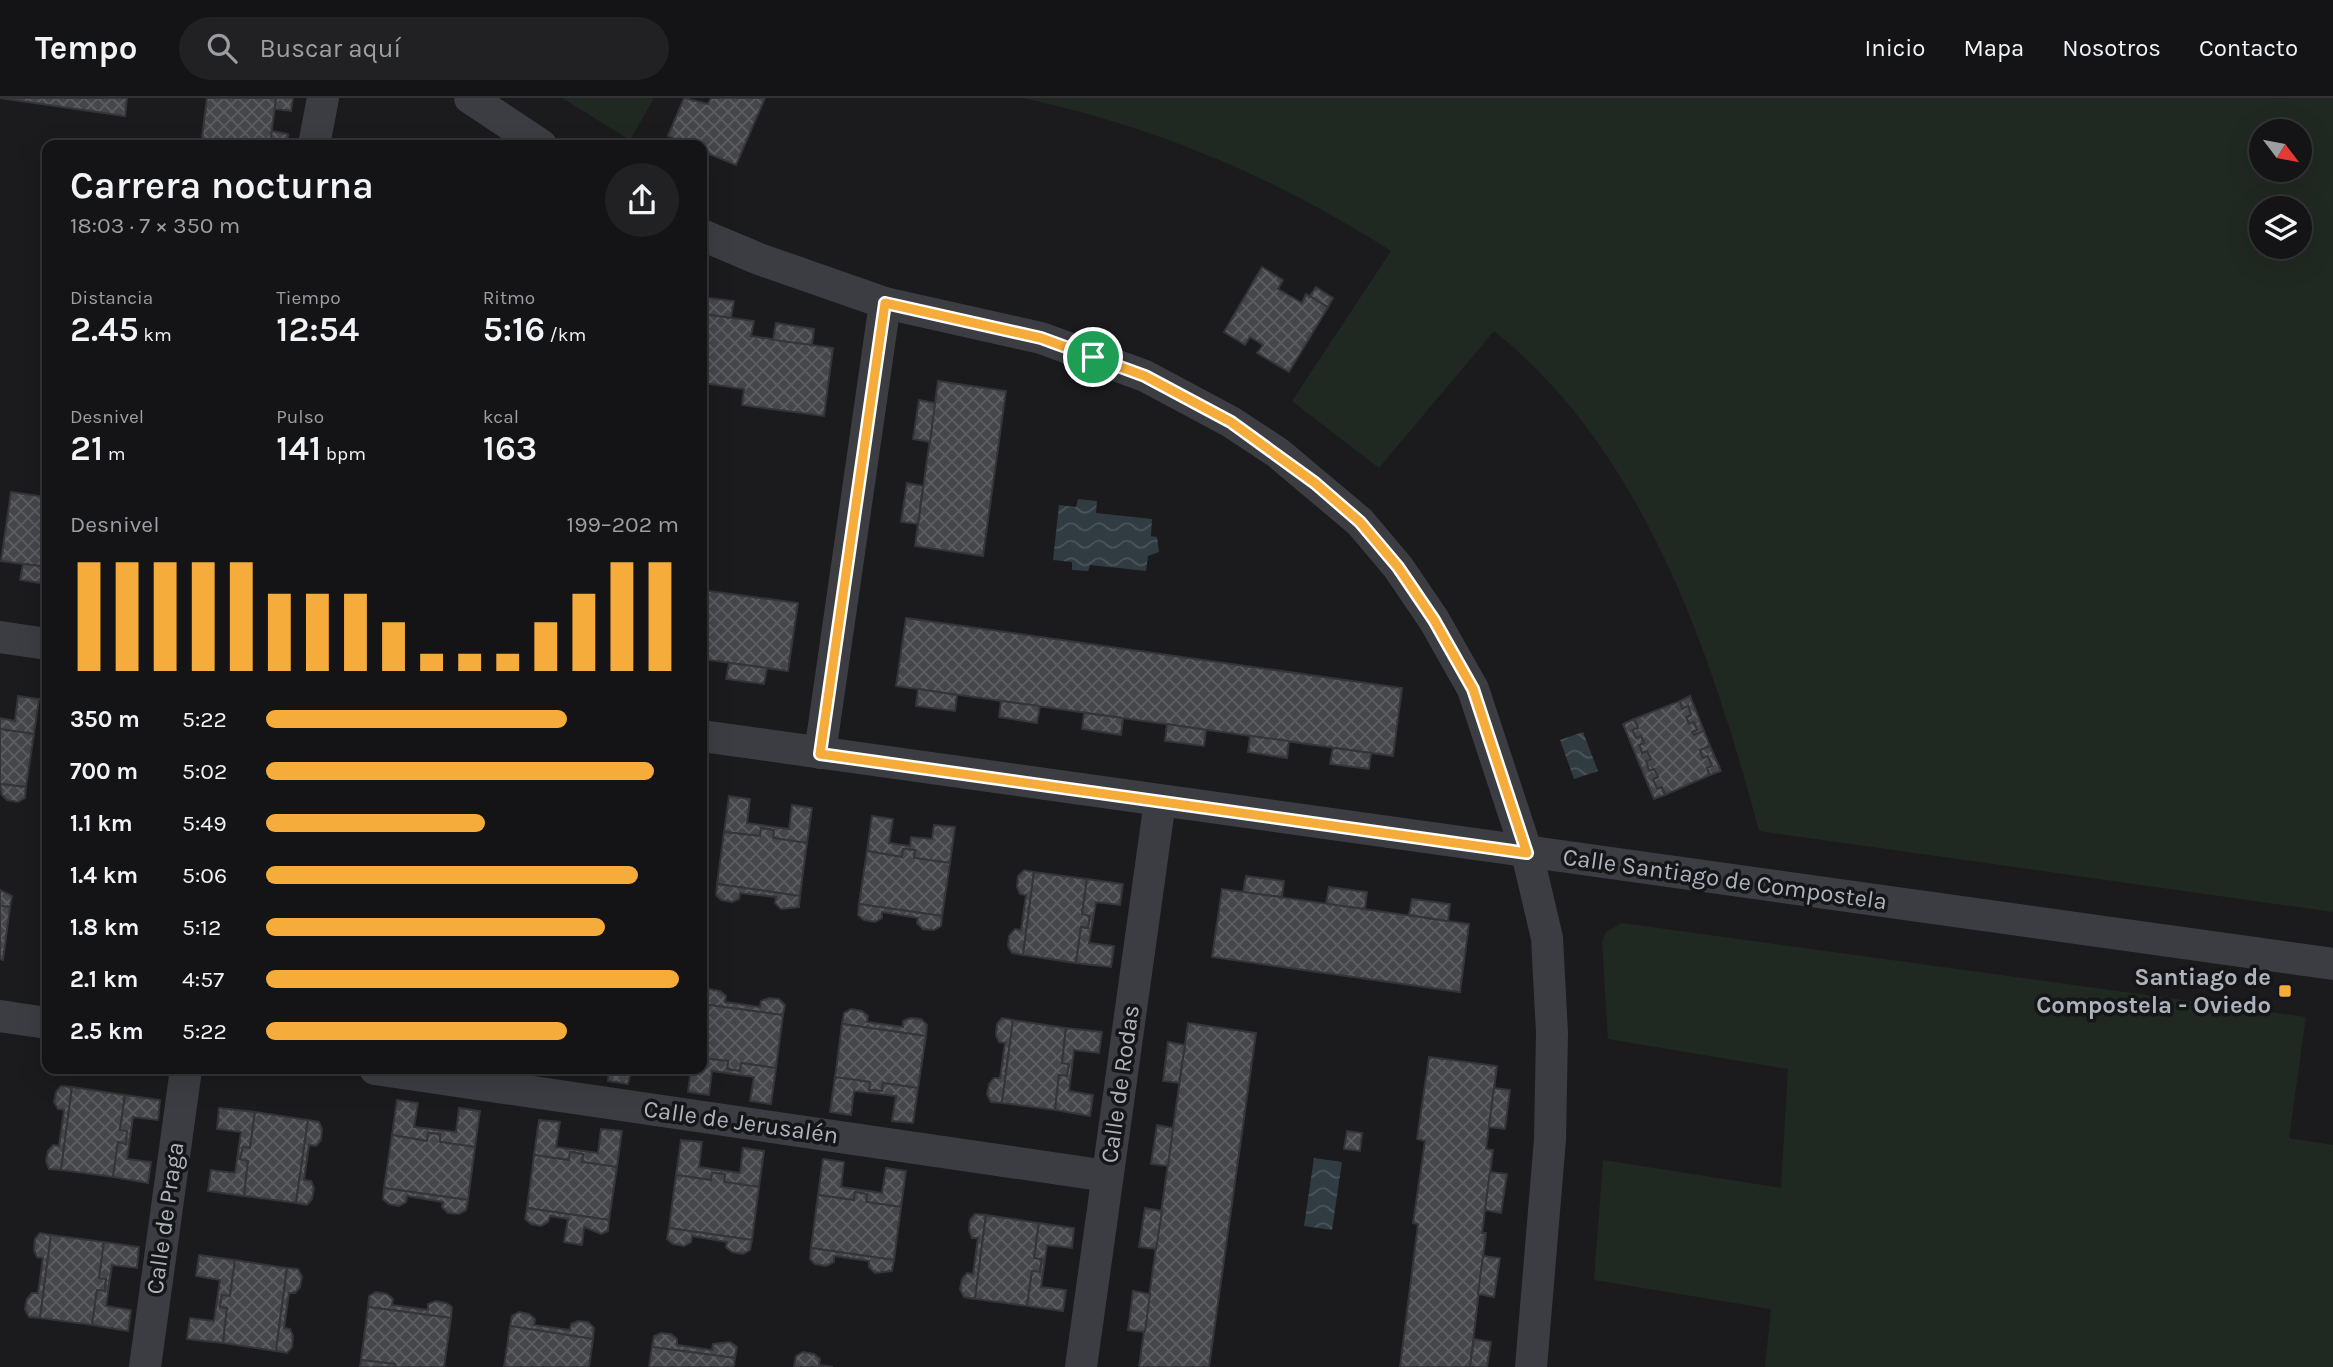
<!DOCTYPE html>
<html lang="es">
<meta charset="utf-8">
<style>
:root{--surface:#141416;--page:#212123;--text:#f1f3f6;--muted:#9d9ea1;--line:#333335;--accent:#f6ac3a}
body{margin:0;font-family:Karla,sans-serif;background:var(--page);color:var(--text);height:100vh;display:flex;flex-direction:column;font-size:26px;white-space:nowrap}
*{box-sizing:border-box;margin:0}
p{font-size:23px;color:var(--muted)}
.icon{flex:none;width:38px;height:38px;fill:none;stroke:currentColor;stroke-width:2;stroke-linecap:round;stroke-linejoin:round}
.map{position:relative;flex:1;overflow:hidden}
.sheet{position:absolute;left:42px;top:42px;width:665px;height:934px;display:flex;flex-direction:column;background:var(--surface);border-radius:14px;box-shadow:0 7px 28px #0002,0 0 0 2px var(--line)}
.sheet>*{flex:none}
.needle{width:46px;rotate:122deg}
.buttons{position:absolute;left:2249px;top:21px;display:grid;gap:14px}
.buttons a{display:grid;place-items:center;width:63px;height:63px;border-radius:50%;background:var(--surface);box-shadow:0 7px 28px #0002,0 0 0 2px var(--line);font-size:35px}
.pin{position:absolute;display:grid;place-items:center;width:60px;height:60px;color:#fff;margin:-30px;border:4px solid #fff;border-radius:50%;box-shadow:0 2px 7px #0007}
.round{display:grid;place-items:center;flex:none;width:74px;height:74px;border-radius:37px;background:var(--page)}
.head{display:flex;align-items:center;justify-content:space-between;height:119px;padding:0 28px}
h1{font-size:38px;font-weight:600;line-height:52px}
.stats{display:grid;grid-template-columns:repeat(3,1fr);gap:10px;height:119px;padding:7px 28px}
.stats div{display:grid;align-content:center}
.stats b{font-size:35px;font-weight:600}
.stats small{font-size:19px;font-weight:400}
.stats p{font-size:19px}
.chart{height:196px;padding:14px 28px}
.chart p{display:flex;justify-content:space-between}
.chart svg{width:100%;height:126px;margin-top:7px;stroke:var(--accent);stroke-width:6}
ul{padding:0 28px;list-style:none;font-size:23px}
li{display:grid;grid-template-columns:112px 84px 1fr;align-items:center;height:52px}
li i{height:18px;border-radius:9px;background:var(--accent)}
header{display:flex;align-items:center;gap:42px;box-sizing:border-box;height:98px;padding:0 35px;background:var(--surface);border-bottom:2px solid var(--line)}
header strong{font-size:33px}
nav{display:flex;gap:38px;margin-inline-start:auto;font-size:24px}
.search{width:490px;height:63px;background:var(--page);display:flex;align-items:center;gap:18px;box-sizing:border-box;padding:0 24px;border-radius:38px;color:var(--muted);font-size:26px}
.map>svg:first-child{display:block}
.grass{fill:#202921;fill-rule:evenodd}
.water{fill:url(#water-waves)}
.building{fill:url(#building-cross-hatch);stroke:#353539;stroke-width:2}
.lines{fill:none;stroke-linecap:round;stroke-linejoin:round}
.street{stroke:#3c3d42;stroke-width:32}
.route-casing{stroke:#fff;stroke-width:14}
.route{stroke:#f6ac3a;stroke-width:9}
.poi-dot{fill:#f6ac3a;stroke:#161618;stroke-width:2.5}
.labels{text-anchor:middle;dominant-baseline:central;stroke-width:7;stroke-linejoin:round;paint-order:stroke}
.street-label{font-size:24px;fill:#adb3bd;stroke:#161618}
.poi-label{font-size:24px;font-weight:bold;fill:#adb3bd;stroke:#161618;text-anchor:end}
</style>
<header>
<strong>Tempo</strong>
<div class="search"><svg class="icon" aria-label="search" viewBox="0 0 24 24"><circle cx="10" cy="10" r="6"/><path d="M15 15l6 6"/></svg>Buscar aquí</div>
<nav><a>Inicio</a><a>Mapa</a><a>Nosotros</a><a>Contacto</a></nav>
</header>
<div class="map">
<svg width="2333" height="1269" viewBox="0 0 2333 1269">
<defs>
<pattern id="water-waves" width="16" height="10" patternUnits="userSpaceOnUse" patternTransform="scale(1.75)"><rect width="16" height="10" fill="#303b42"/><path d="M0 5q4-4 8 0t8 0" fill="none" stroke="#4b555b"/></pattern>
<pattern id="building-cross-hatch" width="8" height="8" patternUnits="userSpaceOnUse" patternTransform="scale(1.75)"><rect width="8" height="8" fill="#45464a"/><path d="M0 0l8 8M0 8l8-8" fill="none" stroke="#5d5e62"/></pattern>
</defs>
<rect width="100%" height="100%" fill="#1b1b1d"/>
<g class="grass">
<path d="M562 0H654L630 42Z"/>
<path d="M1022 0H2333V814L1759 733C1712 556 1643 351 1494 233L1379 370 1292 303 1391 153C1277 80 1155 28 1022 0ZM2261 33H2300V72H2261ZM2261 110H2300V149H2261Z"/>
<path d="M1622 825 2306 919 2289 1040 2333 1047V1269H1765L1771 1211 1594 1182 1603 1062 1781 1090 1788 971 1608 941 1602 843 1606 834Z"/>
</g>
<g class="water">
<path d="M1078 401 1097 403 1096 415 1152 421 1151 438 1157 439 1159 454 1148 458 1146 473 1090 467 1088 473 1072 472V464L1053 462 1059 407 1076 409Z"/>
<path d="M1583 634 1598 673 1574 681 1560 642Z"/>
<path d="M1314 1060 1342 1064 1332 1132 1304 1128Z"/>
</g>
<g class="building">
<path d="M0 0H127L125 18Z"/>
<path d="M207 0H276L270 47H201Z"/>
<path d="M276 0H293L291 13 275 11Z"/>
<path d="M684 0 708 6 711 0H765L736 67 702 53V47H689L668 38Z"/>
<path d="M272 33 288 36 287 47H270Z"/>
<path d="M1262 169 1283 182 1278 191 1302 205 1306 196 1328 209 1289 274 1257 255 1263 247 1250 239 1245 247 1224 234Z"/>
<path d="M1316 189 1333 200 1328 209 1310 198Z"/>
<path d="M702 199 734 203 731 220 702 216Z"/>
<path d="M702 216 754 223 751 238 833 250 824 318 742 307 744 291 702 285Z"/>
<path d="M776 225 814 231 812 247 773 242Z"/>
<path d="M938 283 1006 293 983 458 915 448Z"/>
<path d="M919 302 935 305 930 344 913 341Z"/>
<path d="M907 385 923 388 918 426 901 424Z"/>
<path d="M11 394 47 399V469L1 463Z"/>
<path d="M23 466 47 469V486L20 482Z"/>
<path d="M702 492 798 505 788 573 702 561Z"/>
<path d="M906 520 1402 590 1393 658 896 588Z"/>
<path d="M729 565 767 570 764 586 726 581Z"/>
<path d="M918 591 957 597 955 613 916 608Z"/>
<path d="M18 598 39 601 34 636 0 631V620L15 623Z"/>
<path d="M1690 598 1704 633 1694 637 1692 634 1697 632 1694 624 1689 626 1686 619 1691 617 1688 608 1682 611 1680 603Z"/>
<path d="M1001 603 1040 608 1037 625 999 619Z"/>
<path d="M1680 603 1682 611 1688 608 1691 617 1686 619 1689 626 1694 624 1697 632 1692 634 1694 637 1704 633 1710 648 1700 652 1703 660 1708 658 1712 668 1707 670 1710 677 1665 697 1662 689 1657 691 1653 681 1658 679 1654 671 1649 673 1646 663 1651 661 1647 653 1642 655 1639 647 1644 645 1641 638 1636 640 1632 632 1638 630 1634 621Z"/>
<path d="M1084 615 1123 620 1121 637 1082 631Z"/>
<path d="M1634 621 1638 630 1632 632 1636 640 1641 638 1644 645 1639 647 1642 655 1647 653 1651 661 1646 663 1649 673 1654 671 1658 679 1653 681 1657 691 1662 689 1665 697 1654 701 1623 626Z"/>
<path d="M1167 626 1206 632 1204 648 1165 643Z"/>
<path d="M0 631 34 636 26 689 0 686Z"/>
<path d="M1250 638 1289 643 1287 660 1248 654Z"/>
<path d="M1710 648 1721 673 1710 677 1707 670 1712 668 1708 658 1703 660 1700 652Z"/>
<path d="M1333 650 1371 655 1369 671 1330 666Z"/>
<path d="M0 686 26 689 25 700 18 704 7 702 2 697Z"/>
<path d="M729 698 750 701 747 725 789 731 792 707 812 710 807 745 773 740 774 732 761 730 760 738 724 734Z"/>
<path d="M872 718 893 721 889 745 910 748 911 739 932 741 934 727 955 729 950 765 914 760 915 752 903 751 902 759 867 753Z"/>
<path d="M761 730 774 732 773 740 807 745 800 798 717 786 724 734 760 738Z"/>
<path d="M903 751 915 752 914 760 950 765 942 818 859 806 867 753 902 759Z"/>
<path d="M1024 772 1034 774 1023 857 1012 855 1008 848 1009 838 1015 831 1021 832 1026 797 1020 796 1017 789 1018 778Z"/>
<path d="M1034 774 1087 781 1082 816 1090 818 1088 830 1081 829 1076 865 1023 857Z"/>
<path d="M1246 778 1284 783 1282 799 1243 794Z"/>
<path d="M1087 781 1123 786 1120 807 1096 804 1089 845 1114 848 1111 869 1076 865 1081 829 1088 830 1090 818 1082 816Z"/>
<path d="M717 786 800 798 799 809 781 811 775 805 776 799 740 795 739 801 732 804 721 802 716 797Z"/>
<path d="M1329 789 1367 794 1365 811 1326 806Z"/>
<path d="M1222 791 1469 826 1460 894 1212 859Z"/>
<path d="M0 792 12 798 10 809 0 808Z"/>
<path d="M1412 801 1450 806 1448 823 1409 817Z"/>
<path d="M859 806 942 818 941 828 934 832 923 831 917 825 918 820 882 814V820L875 824 864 822 858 817Z"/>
<path d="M0 808 10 809 3 862 0 861Z"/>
<path d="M709 891 720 893 726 898 725 904 760 909 761 903 769 900 779 901 785 907 783 917 702 906V895Z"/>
<path d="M702 906 783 917 776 970 741 965 740 973 727 971 728 963 702 960Z"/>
<path d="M851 911 862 913 868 918 867 924 903 929V923L910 920 921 921 927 927 926 938 842 926 844 915Z"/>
<path d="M1002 920 1013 922 1002 1005 991 1004 987 996 989 986 994 980H1000L1005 945 999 944 996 937 997 926Z"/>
<path d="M1013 922 1066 930 1062 965 1069 966 1067 978 1059 977 1055 1012 1002 1005Z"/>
<path d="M1188 925 1256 935 1209 1269H1139Z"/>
<path d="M842 926 926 938 918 990 883 985 882 993 869 992 870 984 835 979Z"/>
<path d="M1066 930 1102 934 1099 955 1074 952 1069 993 1093 997 1090 1018 1055 1012 1059 977 1067 978 1069 966 1062 965Z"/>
<path d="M1168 944 1185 947 1179 985 1163 983Z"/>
<path d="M1429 959 1497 968 1486 1051 1493 1052 1482 1135H1486L1470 1269H1400L1418 1126 1413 1125 1425 1043 1417 1041Z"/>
<path d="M702 960 728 963 727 971 740 973 741 965 776 970 771 1006 750 1003 754 979 712 973 709 997 688 994 691 971H702Z"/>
<path d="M609 971H631L628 986 608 983Z"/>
<path d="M835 979 870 984 869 992 882 993 883 985 918 990 913 1025 892 1023 896 998 854 993 851 1017 830 1014Z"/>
<path d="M61 988 72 989 61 1072 49 1071 46 1063 48 1053 53 1047 59 1048 64 1012 58 1011 54 1004 56 994Z"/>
<path d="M72 989 125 997 120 1032 127 1033 126 1046 118 1044 113 1079 61 1072Z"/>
<path d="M1494 990 1510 992 1505 1031 1489 1029Z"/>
<path d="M125 997 160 1002 158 1022 133 1019 127 1061 151 1064 148 1085 113 1079 118 1044 126 1046 127 1033 120 1032Z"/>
<path d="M397 1002 418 1005 414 1029 456 1034 459 1010 480 1013 475 1049 440 1044V1036L428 1035 427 1043 392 1037Z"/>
<path d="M219 1010 255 1014 250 1050 243 1049 240 1061 248 1063 244 1098 208 1093 211 1072 235 1075 241 1034 217 1031Z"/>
<path d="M255 1014 308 1022 296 1105 244 1098 248 1063 240 1061 243 1049 250 1050Z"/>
<path d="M308 1022 319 1024 322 1031 321 1042 316 1048 309 1047 304 1082 311 1083 314 1090 312 1101 307 1107 296 1105Z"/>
<path d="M539 1022 560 1024 556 1049 598 1055 601 1031 622 1033 617 1069 582 1064 583 1056 570 1054 569 1062 534 1057Z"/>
<path d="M1157 1027 1173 1030 1168 1068 1151 1066Z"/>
<path d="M1347 1033 1362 1035 1360 1053 1344 1051Z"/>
<path d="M428 1035 440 1036V1044L475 1049 468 1102 384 1090 392 1037 427 1043Z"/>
<path d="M681 1042 702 1044 699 1069 740 1075 743 1050 764 1053 759 1089 724 1084 725 1076 712 1075 711 1082 676 1077Z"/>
<path d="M570 1054 583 1056 582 1064 617 1069 609 1122 527 1110 534 1057 569 1062Z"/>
<path d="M823 1061 844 1064 841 1089 882 1095 886 1070 906 1073 901 1109 866 1104 867 1096 855 1094 854 1102 818 1097Z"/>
<path d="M1490 1074 1507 1076 1501 1115 1485 1112Z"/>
<path d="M712 1075 725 1076 724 1084 759 1089 752 1142 669 1130 676 1077 711 1082Z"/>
<path d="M384 1090 468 1102 466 1112 459 1116 448 1115 442 1109 443 1104 407 1098 406 1104 399 1108 389 1106 383 1101Z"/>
<path d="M855 1094 867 1096 866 1104 901 1109 894 1162 811 1150 818 1097 854 1102Z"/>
<path d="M527 1110 609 1122 608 1133 601 1136 584 1129 582 1147 564 1144 568 1121 550 1118 548 1124 541 1128 531 1126 525 1121Z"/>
<path d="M1145 1110 1162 1113 1156 1151 1139 1149Z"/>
<path d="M975 1116 986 1117 975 1201 964 1199 960 1191 962 1181 967 1175 973 1176 978 1140H972L969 1132 970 1122Z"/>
<path d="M986 1117 1039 1125 1034 1160 1042 1161 1040 1174 1032 1173 1027 1208 975 1201Z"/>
<path d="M1039 1125 1074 1130 1072 1150 1047 1147 1041 1189 1066 1192 1063 1213 1027 1208 1032 1173 1040 1174 1042 1161 1034 1160Z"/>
<path d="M669 1130 752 1142 750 1152 743 1156 732 1154 726 1149 727 1144 692 1138 691 1144 684 1148 673 1146 667 1141Z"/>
<path d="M40 1135 51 1137 40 1220 29 1219 25 1211 27 1201 32 1195H38L43 1160 37 1159 34 1152 35 1141Z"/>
<path d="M51 1137 104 1144 99 1180 106 1181 105 1193 97 1192 92 1227 40 1220Z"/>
<path d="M104 1144 139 1149 137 1170 112 1167 106 1208 131 1212 128 1233 92 1227 97 1192 105 1193 106 1181 99 1180Z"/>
<path d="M811 1150 894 1162 892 1173 875 1175 869 1169V1163L834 1158V1164L826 1168 815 1166 810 1161Z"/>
<path d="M199 1157 235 1162 230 1198 222 1197 220 1209 227 1210 223 1245 187 1241 190 1220 214 1223 220 1182 196 1178Z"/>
<path d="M1483 1158 1500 1160 1494 1199 1478 1196Z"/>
<path d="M235 1162 287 1170 276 1253 223 1245 227 1210 220 1209 222 1197 230 1198Z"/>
<path d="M287 1170 298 1171 302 1179 300 1189 295 1195H289L284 1230 290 1231 293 1238 292 1249 287 1255 276 1253Z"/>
<path d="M1133 1193 1150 1196 1145 1234 1128 1232Z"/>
<path d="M376 1194 387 1196 393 1201 392 1207 428 1212V1206L436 1203 446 1205 452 1209 451 1220 368 1209 369 1198Z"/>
<path d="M368 1209 451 1220 444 1269H395V1266L361 1262Z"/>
<path d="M519 1214 529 1216 535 1221 534 1227 570 1232 571 1226 578 1223 588 1224 594 1230 593 1241 510 1228 512 1218Z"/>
<path d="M510 1228 593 1241 589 1269H504Z"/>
<path d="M661 1235 671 1236 677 1241V1247L712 1252 713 1246 730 1244 737 1249 735 1260 652 1249 654 1238Z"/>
<path d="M1474 1241 1491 1244 1487 1269H1470Z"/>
<path d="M652 1249 735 1260 734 1269H649Z"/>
<path d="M803 1254 814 1256 820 1261 819 1267 833 1269H794L796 1258Z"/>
<path d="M361 1262 395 1266V1269H360Z"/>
</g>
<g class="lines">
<g class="street">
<path d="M470 0 541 47"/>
<path d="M314 47 323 0"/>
<path d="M702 137 759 161 885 205 1041 240 1145 278 1231 324 1278 355 1360 424 1398 469 1434 522 1473 591 1527 755 1547 840 1552 935 1550 1041 1531 1269"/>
<path d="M0 539 47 546"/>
<path d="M702 638 2333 866"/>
<path d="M820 655 885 205"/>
<path d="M0 918 47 925"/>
<path d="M375 971 1107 1078"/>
<path d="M145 1269 186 971"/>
<path d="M1081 1269 1160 703"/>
</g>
</g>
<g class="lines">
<defs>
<path id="route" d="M885 205 1041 240 1145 278 1231 324 1315 385 1360 424 1398 469 1434 522 1473 591 1527 755 820 656Z"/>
</defs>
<use href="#route" class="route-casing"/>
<use href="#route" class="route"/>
</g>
<rect class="poi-dot" x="2278" y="886" width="14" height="14" rx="3.5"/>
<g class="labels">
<g class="street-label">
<text transform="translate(1725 781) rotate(8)">Calle Santiago de Compostela</text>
<text transform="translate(1120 986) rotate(-82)">Calle de Rodas</text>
<text transform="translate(741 1024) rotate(8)">Calle de Jerusalén</text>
<text transform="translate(165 1120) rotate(-82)">Calle de Praga</text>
</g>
<g class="poi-label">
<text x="2271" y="879">Santiago de<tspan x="2271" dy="28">Compostela - Oviedo</tspan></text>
</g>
</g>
</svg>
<div class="buttons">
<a><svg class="needle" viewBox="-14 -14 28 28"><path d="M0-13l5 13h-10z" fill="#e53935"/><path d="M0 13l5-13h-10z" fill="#9d9ea1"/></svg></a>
<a><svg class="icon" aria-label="layers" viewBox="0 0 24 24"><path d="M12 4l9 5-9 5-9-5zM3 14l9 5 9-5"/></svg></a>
</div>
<div class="pin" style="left:1093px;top:259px;background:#1e9e55"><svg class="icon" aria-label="arrive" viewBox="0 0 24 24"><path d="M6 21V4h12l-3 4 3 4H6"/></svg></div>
<section class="sheet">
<div class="head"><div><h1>Carrera nocturna</h1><p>18:03 · 7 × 350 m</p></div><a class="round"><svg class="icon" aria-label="share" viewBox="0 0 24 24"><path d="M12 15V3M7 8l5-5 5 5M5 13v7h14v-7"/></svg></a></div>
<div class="stats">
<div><p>Distancia</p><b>2.45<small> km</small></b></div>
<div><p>Tiempo</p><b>12:54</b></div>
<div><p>Ritmo</p><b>5:16<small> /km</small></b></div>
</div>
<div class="stats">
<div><p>Desnivel</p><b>21<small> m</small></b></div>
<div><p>Pulso</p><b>141<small> bpm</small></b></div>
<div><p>kcal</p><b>163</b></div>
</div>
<div class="chart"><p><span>Desnivel</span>199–202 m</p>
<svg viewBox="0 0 160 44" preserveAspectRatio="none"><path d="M5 44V6M15 44V6M25 44V6M35 44V6M45 44V6M55 44V17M65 44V17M75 44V17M85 44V27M95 44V38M105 44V38M115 44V38M125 44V27M135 44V17M145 44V6M155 44V6"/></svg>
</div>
<ul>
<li><b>350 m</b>5:22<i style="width:73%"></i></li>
<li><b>700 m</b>5:02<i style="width:94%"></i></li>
<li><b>1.1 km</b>5:49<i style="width:53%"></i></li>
<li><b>1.4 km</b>5:06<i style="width:90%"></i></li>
<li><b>1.8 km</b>5:12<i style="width:82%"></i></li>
<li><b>2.1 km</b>4:57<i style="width:100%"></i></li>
<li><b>2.5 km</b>5:22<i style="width:73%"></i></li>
</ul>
</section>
</div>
